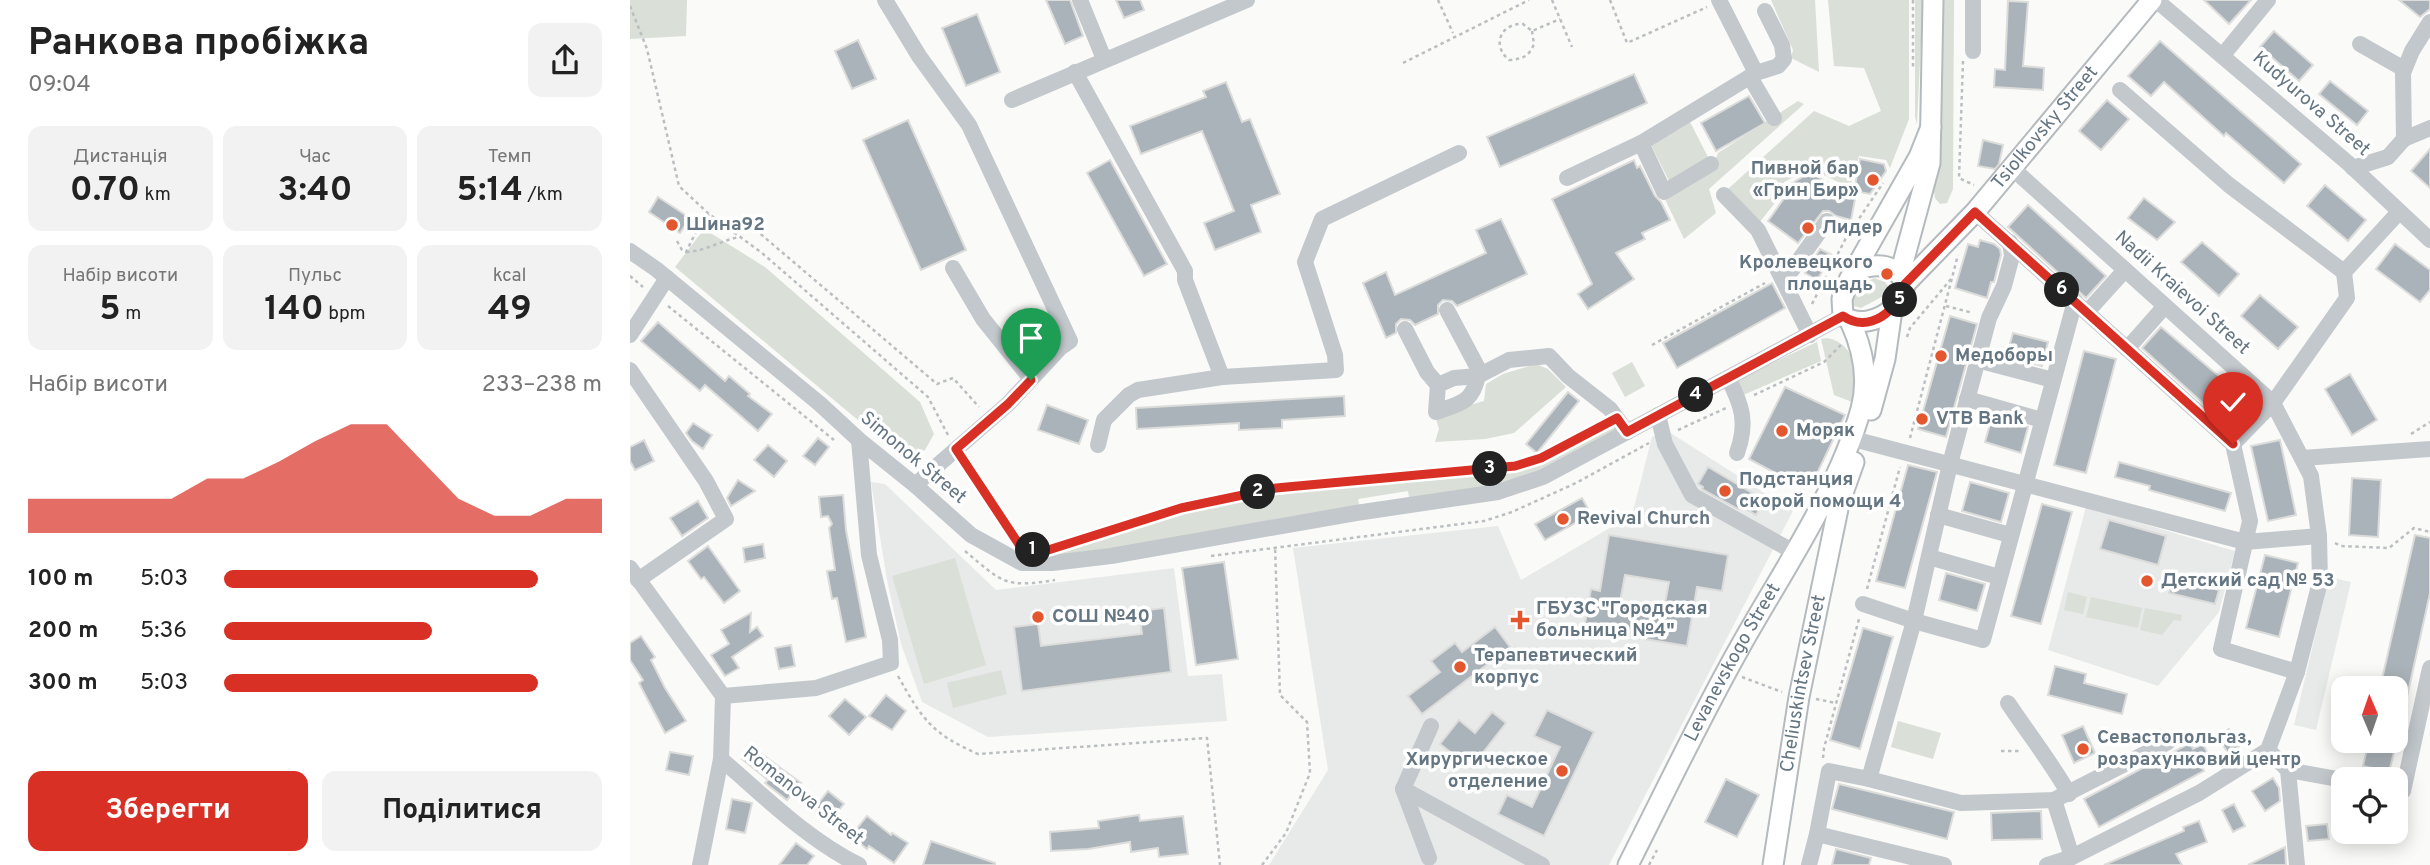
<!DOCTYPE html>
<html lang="uk">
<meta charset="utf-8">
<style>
:root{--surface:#fff;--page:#f2f2f2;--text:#222;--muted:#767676;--accent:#d93025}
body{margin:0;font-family:Overpass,sans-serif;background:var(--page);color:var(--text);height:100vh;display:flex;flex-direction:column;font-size:26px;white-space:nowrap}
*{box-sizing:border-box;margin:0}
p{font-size:23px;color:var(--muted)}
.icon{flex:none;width:38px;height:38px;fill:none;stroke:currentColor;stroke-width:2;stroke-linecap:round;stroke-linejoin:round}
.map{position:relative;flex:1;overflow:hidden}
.panel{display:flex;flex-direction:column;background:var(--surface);width:630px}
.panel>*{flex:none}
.needle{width:46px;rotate:358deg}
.buttons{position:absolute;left:1701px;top:676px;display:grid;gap:14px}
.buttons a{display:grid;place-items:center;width:77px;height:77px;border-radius:14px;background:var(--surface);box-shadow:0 4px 18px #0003;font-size:35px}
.pin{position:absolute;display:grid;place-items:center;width:60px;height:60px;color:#fff;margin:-72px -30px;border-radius:50% 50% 50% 0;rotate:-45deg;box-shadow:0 0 7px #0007}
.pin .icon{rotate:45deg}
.km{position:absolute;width:35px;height:35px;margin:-18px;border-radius:50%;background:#222;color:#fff;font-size:19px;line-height:35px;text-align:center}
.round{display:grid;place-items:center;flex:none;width:74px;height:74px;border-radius:14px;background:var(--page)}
.head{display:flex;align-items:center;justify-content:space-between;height:119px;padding:0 28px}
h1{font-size:38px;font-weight:700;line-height:52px}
.figures{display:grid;grid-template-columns:repeat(3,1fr);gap:10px;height:119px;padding:7px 28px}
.figures div{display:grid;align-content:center;border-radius:14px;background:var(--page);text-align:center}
.figures b{font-size:35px;font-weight:700}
.figures small{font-size:19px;font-weight:400}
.figures p{font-size:19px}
.chart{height:196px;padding:14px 28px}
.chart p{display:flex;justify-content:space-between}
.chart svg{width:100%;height:126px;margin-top:7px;fill:var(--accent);opacity:.7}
.cta{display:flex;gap:14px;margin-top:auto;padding:14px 28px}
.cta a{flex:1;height:80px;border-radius:14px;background:var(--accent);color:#fff;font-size:28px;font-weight:700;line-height:80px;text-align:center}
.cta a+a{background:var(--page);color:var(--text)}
ul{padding:0 28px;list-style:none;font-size:23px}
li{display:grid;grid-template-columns:112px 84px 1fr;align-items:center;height:52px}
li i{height:18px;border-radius:9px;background:var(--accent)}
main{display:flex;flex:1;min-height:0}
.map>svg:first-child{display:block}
.built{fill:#e8e9e9}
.green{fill:#dadfd7}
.building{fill:#aab3b9;stroke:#dcdcda;stroke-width:2;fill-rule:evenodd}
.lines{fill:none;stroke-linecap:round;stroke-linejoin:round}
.major-casing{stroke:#b5babe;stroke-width:23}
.path{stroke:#bbbfc2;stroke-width:2.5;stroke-dasharray:3.5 3.5;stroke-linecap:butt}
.minor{stroke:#c3c8cc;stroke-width:16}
.major{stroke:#fff;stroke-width:19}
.route-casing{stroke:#fff;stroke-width:14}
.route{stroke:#d93025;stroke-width:9}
.poi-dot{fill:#e4572e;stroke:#fff;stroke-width:2.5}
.labels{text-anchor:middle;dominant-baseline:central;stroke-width:7;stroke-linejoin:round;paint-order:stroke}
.street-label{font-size:19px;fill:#657683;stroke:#fff}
.poi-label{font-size:19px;font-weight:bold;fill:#657683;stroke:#fff;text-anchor:start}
</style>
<main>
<section class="panel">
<div class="head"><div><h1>Ранкова пробіжка</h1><p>09:04</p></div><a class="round"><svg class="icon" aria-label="share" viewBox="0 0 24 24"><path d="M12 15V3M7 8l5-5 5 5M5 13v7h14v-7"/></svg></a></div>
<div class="figures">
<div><p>Дистанція</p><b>0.70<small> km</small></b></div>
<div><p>Час</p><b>3:40</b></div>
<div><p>Темп</p><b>5:14<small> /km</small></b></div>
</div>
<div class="figures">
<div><p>Набір висоти</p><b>5<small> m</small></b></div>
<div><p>Пульс</p><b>140<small> bpm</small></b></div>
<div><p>kcal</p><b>49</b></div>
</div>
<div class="chart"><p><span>Набір висоти</span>233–238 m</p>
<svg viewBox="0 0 160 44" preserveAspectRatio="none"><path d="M0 44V32L10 32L20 32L30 32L40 32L50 25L60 25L70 19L80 12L90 6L100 6L110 19L120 32L130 38L140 38L150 32L160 32V44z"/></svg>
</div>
<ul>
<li><b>100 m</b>5:03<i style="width:83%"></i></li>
<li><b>200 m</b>5:36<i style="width:55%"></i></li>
<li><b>300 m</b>5:03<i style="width:83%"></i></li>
</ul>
<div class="cta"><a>Зберегти</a><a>Поділитися</a></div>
</section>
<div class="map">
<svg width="1800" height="865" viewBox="0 0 1800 865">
<rect width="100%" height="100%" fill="#fafaf8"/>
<g class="built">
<path d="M1036 430 1163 511 979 865H639L698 770 663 548 868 526 891 580 1002 515 1022 437Z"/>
<path d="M241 482 255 484 366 590 544 568 558 676 592 674 597 721 358 737 292 702 271 644 257 580Z"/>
<path d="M1456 507 1605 551 1589 612 1528 686 1418 650Z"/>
<path d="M1699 577 1721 582 1686 730 1664 725Z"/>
</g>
<g class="green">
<path d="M0 0H57L56 36 0 39Z"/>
<path d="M1141 0H1185L1189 72 1161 58 1163 50Z"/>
<path d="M1198 0H1279V119L1260 168 1256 160 1229 156 1220 188 1180 168 1154 182 1156 189 1129 223 1098 189 1184 111 1219 126 1251 111 1234 68 1204 66Z"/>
<path d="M1285 0H1293L1287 124 1285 117Z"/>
<path d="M1308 0H1324L1323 189 1317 203 1310 204 1305 198 1304 191Z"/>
<path d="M1168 101 1174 104 1079 189 1086 213 1054 239 1033 195 1083 166 1088 153Z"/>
<path d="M1060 122 1080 161 1040 183 1021 145Z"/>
<path d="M74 229 135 267 290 402 304 434 295 450 278 462 45 267Z"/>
<path d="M1244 278 1255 282 1258 286 1257 294 1231 308 1224 306 1221 302 1222 290Z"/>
<path d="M1197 338C1226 343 1231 378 1222 402L1204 395 1191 339Z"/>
<path d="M1187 342 1191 361 1111 396 1104 381Z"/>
<path d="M1002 362 1015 386 995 397 982 373Z"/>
<path d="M906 364 918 369 936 387 884 433 855 439 805 442 809 429 805 415 854 401 856 384 873 374Z"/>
<path d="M985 424 990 431 912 474 867 489 780 503 778 491 728 499 730 509 419 559 420 553 514 523 599 502 691 489 846 475 911 462Z"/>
<path d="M325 558 356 665 294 684 262 576Z"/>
<path d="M1438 592 1457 597 1453 614 1434 610Z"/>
<path d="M1461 597 1512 608 1508 628 1456 617Z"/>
<path d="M1515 608 1552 615 1551 621 1544 620 1532 635 1510 630Z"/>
<path d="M371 670 377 694 323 708 317 683Z"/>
<path d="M1268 721 1311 733 1303 759 1261 747Z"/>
</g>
<g class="building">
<path d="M416 0H440L453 36 435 44Z"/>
<path d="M486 0H510L514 10 494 18Z"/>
<path d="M1574 0H1621L1599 24Z"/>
<path d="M1769 0H1800V9L1790 17Z"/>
<path d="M1378 1 1398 2 1393 66 1414 68 1413 90 1364 87 1365 69 1375 70Z"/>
<path d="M347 14 370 72 336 86 312 28Z"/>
<path d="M1644 31 1683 65 1669 81 1630 47Z"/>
<path d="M228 40 246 79 222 89 205 51Z"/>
<path d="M1530 41 1671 164 1654 183 1596 133 1594 136 1534 82 1521 96 1498 76Z"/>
<path d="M1004 74 1017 103 870 167 857 137Z"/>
<path d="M1700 81 1738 111 1727 125 1689 94Z"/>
<path d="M596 82 612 122 620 119 650 194 621 205 631 232 585 250 574 223 604 211 572 131 511 154 500 126 576 97 573 91Z"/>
<path d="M1119 96 1135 123 1086 151 1071 123Z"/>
<path d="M1477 100 1499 119 1471 150 1449 131Z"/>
<path d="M278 120 336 250 291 270 233 140Z"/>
<path d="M1353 140 1373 145 1369 164 1365 169 1348 166Z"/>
<path d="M1800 149V188L1781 171Z"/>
<path d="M1230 159 1254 164 1256 171 1240 194 1224 191Z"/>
<path d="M480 160 537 264 514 276 457 173Z"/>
<path d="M1004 160 1007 168 1010 166 1025 196 1031 202 1040 220 1012 233 1015 239 986 253 1004 279 958 309 948 294 962 284 922 199Z"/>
<path d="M1181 172 1208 190 1226 194 1221 220 1206 216 1199 211H1193L1168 243 1138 221 1162 187 1159 185Z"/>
<path d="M1695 185 1736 220 1718 241 1677 206Z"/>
<path d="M28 197 60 218 50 233 19 212Z"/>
<path d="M1514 198 1545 222 1527 240 1498 218Z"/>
<path d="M1398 205 1476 276 1456 298 1378 227Z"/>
<path d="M871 219 897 274 827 306 822 301 813 300 808 305V314L785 325 780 320 771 319 766 324V333L756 338 733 283 756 272 765 295 856 253 846 230Z"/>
<path d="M1350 240 1364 244 1370 249 1371 255 1364 282H1361L1357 298 1325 288 1338 244 1348 247Z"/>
<path d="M1572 242 1609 274 1589 296 1551 262Z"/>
<path d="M1765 244 1800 270V290L1790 302 1746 269Z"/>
<path d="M1190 249 1202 255 1187 280 1175 273Z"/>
<path d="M1142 283 1155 308 1047 368 1033 343Z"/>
<path d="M1630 295 1668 327 1648 349 1611 316Z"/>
<path d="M1320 316 1347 324 1316 437 1288 429Z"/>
<path d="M28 322 95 381 99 376 120 394 118 396 142 414 128 431 75 385 70 391 11 341Z"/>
<path d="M1531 327 1617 400 1596 424 1512 348Z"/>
<path d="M1383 333 1418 342 1412 366 1376 357Z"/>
<path d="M1454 351 1486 359 1456 473 1424 465Z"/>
<path d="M1720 374 1747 420 1722 435 1695 389Z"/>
<path d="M1155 387 1215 415 1181 486 1151 472 1149 475 1119 459Z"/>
<path d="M938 392 949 401 907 453 896 444Z"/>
<path d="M714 396 715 416 652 420V428L609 430V423L507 429 506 408Z"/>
<path d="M417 405 458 420 449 444 408 430Z"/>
<path d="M1362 417 1398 427 1391 453 1355 442Z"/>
<path d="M63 423 82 435 73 449 62 441 56 433Z"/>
<path d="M188 438 199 447 185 465 173 456Z"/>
<path d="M14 440 24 461 5 470 0 461V447Z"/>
<path d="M1650 440 1666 515 1638 521 1621 446Z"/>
<path d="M138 445 157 461 144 477 124 460Z"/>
<path d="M1489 462 1601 493 1595 511 1519 490 1520 486 1485 477Z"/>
<path d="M1278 465 1307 472 1275 588 1246 581Z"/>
<path d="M1078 467 1134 500 1126 515 1110 505 1108 509 1072 489 1073 487 1068 484Z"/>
<path d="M1722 478 1751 480 1748 537 1719 535Z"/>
<path d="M108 480 125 491 101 506 97 498Z"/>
<path d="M1340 482 1379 493 1371 522 1332 511Z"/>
<path d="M213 495 216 530 236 637 216 642 207 598 202 599 197 571 205 570 199 528 202 524 198 516 191 517 189 497Z"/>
<path d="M952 498 961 514 915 540 905 524Z"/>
<path d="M68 501 78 518 52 536 40 518Z"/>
<path d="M1412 504 1442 512 1411 624 1381 616Z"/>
<path d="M1479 520 1536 536 1528 565 1470 549Z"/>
<path d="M979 535 1098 555 1092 591 1067 587 1057 646 954 629 961 589 970 591ZM995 575 1039 582 1034 609 990 602Z"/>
<path d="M1785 535 1800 538V593L1771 724 1766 723V688H1750Z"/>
<path d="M133 544 135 558 115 562 113 548Z"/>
<path d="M78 546 110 591 94 603 74 577 71 579 58 561Z"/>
<path d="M1635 555 1668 563 1649 637 1616 628Z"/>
<path d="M594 562 608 659 566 665 552 568Z"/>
<path d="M1316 573 1355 584 1347 611 1309 600Z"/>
<path d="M1542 579 1589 590 1585 604 1539 593Z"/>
<path d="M534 608 541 672 392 691 384 627 408 624 411 646 512 634 509 611Z"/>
<path d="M121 613 120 632 127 627 133 636 102 657 109 668 95 676 81 655 99 644 91 630Z"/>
<path d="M865 627 880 647 792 714 778 696 810 672 801 661 825 643 832 652Z"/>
<path d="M1233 628 1263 637 1230 749 1200 740Z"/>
<path d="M11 636 25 657 21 660 35 688 56 721 35 733 9 683 13 680 0 660V643Z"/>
<path d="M161 645 165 666 149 669 145 648Z"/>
<path d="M1425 666 1456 674 1454 683 1497 694 1492 714 1418 695Z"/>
<path d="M256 695 276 711 262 730 239 716Z"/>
<path d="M215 699 236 717 219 735 199 716Z"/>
<path d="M917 710 964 732 914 836 868 814 877 795 902 807 930 747 904 736Z"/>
<path d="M862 712 876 723 841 768 810 744 829 720 845 733Z"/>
<path d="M1453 726 1465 753 1444 763 1432 735Z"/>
<path d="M1599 729 1609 747 1598 753 1587 736Z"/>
<path d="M1739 740H1767L1759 772 1733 766Z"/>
<path d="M1560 743 1563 749 1573 744 1582 762 1572 768 1574 771 1469 827 1454 799Z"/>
<path d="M122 747 171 783 157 800 135 783 138 780 112 759Z"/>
<path d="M40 752 63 756 59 775 36 770Z"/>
<path d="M1643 778 1649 788 1650 801 1635 811 1622 791Z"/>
<path d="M1096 779 1129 795 1107 837 1075 822Z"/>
<path d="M1209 784 1324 812 1317 839 1202 809Z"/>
<path d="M198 791 214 804 200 821 184 809Z"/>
<path d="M102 799 122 803 115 833 96 829Z"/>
<path d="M1604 804 1615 826 1603 832 1592 810Z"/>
<path d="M1411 811 1412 839 1362 840 1361 813Z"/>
<path d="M509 815 510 821 553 816 558 854 529 857 528 848 501 852 500 842 458 849 421 851 420 832 469 828 468 821Z"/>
<path d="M237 816 261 835 262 833 278 843 264 863 239 846 237 849 221 836Z"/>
<path d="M1569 821 1577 842 1546 854 1552 865H1474L1554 831 1553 827Z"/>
<path d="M1697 824 1699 839 1678 841 1676 826Z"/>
<path d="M301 841 365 863V865H293Z"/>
<path d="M166 843 184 856 177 865H149Z"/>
<path d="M1655 847 1656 865H1618Z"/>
<path d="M1206 849 1241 858 1239 865H1202Z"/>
</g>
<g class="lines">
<defs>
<g id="major">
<path d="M1225 270C1237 266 1251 263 1262 269 1299 289 1244 338 1213 316L1212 299 1219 280 1289 157 1301 127"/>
<path d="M1270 274 1300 163 1303 0"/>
<path id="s1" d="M1275 284 1345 212 1522 0"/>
<path d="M1241 410 1255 359 1262 310"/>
<path id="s2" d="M998 865C1035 792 1070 718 1110 647 1152 572 1208 491 1231 409 1239 379 1233 349 1220 321"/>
<path id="s3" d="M1143 865 1169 697 1209 504 1224 462"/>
</g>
</defs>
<use href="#major" class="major-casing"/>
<g class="path">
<path d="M808 0 823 33"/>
<path d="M922 0 942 47"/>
<path d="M980 0 997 43 1077 7"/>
<path d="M1283 0V69"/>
<path d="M0 6 17 49 49 186 79 214 132 253 298 397 318 435"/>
<path d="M902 31 904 44C899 57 892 59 879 60 861 45 871 23 893 24L902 31 930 19"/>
<path d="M1333 61 1329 178 1344 185"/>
<path d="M773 63 899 0"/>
<path d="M120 225 307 384 323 378 349 407"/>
<path d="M47 241 52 250 56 252 71 222 79 214"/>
<path d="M56 252C76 251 90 241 109 237"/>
<path d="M0 276 13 287"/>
<path d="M1182 304 1216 238 1253 183"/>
<path d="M38 306 204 440"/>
<path d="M1316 306 1343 313"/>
<path d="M1277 337 1280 328 1321 279"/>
<path d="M1022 345 1135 283"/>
<path d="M1124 395 1194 362 1211 345"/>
<path d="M1048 430 1096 408"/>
<path d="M1781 434 1800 422"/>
<path d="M1280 438 1328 255"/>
<path d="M334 461 386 541"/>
<path d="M1705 543 1711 546 1759 548 1784 528 1800 532"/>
<path d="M434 545C504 521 576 497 650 488 699 481 749 477 799 474 837 471 878 472 914 457"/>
<path d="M335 551C373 583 375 588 425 580"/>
<path d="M581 556 854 521 882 512 946 483 1019 443"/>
<path d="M1237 589 1270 467"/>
<path d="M268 676C292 719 302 734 348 754L577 738 590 865"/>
<path d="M1112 677 1152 692"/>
<path d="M1186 699 1206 703"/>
<path d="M1371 751H1392"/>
<path d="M1193 758 1194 748 1229 619"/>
<path d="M632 865 656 833 680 773 677 722 650 695 645 546"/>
<path d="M1019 865 1027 850"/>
</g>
<g class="minor">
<path d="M255 0 289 56 339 125 440 341 430 348 378 404 285 485"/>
<path d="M450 0 474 59"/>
<path d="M1526 0 1718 163 1800 240"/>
<path d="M1730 44 1774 69"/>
<path d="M1343 51V0"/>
<path d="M1593 55 1638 0"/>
<path d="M445 72 555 271V280L592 377 706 370 705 355 675 262 692 219 829 153"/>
<path d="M1126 73 1148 66 1154 59 1152 45 1135 11"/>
<path d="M1120 77 1144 118"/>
<path d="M1490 90 1599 185 1714 272"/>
<path d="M382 100 617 0"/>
<path d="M1774 139 1800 128"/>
<path d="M1081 164 1034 192 1011 143 1126 73 1089 0"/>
<path d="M1382 168 1643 403 1681 476 1689 536 1690 582 1667 672 1638 750 1569 793 1442 857 1417 865"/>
<path d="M1723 168 1758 157 1774 139 1773 73 1782 51 1800 22"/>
<path d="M937 178 1011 143"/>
<path d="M1094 195 1128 230 1180 335"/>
<path d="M1345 212 1603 444 1620 521 1591 649 1667 672"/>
<path d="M0 251 26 269 190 404 229 440 285 485 341 535 392 563H422L481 556 726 513 868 492 913 477 1213 316"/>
<path d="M323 268 353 319 401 379"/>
<path d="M1154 281 1197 221"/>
<path d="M817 310 851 374"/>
<path d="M1457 312 1495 270"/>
<path d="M775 329 797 372 808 385"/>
<path d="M0 335 37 278"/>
<path d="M1497 349 1535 306"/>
<path d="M1347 360 1423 380"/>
<path d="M0 370 76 481 96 519 8 580"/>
<path d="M848 376 824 378 808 385 806 412C831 403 842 403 848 376L879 360 919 356 938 376 980 409 997 432"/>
<path d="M1098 378C1112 405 1118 423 1107 453"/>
<path d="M1337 399 1412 420"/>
<path d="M1028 415 1035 444 1062 495 1164 552"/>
<path d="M1231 441 1615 542 1689 536"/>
<path d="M1603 444 1643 403 1717 298 1714 272 1769 212"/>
<path d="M468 445 474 420 499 395 508 390 592 377"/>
<path d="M1672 458 1800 449"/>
<path d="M1308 515 1380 535"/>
<path d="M1299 557 1369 577"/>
<path d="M0 568 93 696 91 759 70 865"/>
<path d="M1233 604 1284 621 1353 640 1445 301"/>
<path d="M93 696 186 688 261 663 260 640 239 555 229 440"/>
<path d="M1378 703C1398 733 1421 762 1439 794"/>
<path d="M1638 750 1658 770 1667 865"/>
<path d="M91 759C134 796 178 840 229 865"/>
<path d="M1658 770 1713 780"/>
<path d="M1239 779 1331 803 1424 800 1538 742"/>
<path d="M773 789 912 865"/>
<path d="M1766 789 1773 791 1800 668"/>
<path d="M1424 800 1442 857"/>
<path d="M1187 834 1199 771 1239 779 1284 621 1320 464 1359 318 1374 286 1382 256 1380 242"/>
<path d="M799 858 773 789 801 726"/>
<path d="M1179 865 1187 834 1314 865"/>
</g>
<use href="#major" class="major"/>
</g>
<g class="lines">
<defs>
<path id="route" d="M401 380 378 404 326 449 392 549 415 551 551 508 646 488 885 466 911 458 987 418 997 432 1213 316C1239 334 1268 311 1275 284L1345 212 1603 444"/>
</defs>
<use href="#route" class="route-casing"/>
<use href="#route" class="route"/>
</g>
<g class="poi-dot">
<circle cx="1243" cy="180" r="7"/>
<circle cx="42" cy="225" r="7"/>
<circle cx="1178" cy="228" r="7"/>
<circle cx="1257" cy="274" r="7"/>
<circle cx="1311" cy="356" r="7"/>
<circle cx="1292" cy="419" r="7"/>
<circle cx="1152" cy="431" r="7"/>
<circle cx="1095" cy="491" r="7"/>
<circle cx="933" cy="519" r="7"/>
<circle cx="1517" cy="581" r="7"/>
<circle cx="408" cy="617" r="7"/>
<path d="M886.5 609.5h7v7h7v7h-7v7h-7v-7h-7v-7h7z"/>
<circle cx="830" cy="667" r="7"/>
<circle cx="1453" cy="749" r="7"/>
<circle cx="932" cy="771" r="7"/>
</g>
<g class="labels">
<g class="street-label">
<text transform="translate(1681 104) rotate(41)">Kudyurova Street</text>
<text stroke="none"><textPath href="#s1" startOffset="210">Tsiolkovsky Street</textPath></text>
<text transform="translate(1552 293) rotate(42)">Nadii Kraievoi Street</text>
<text transform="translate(283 458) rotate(40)">Simonok Street</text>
<text stroke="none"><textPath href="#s2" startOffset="228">Levanevskogo Street</textPath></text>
<text stroke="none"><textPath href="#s3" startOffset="184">Cheliuskintsev Street</textPath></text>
<text transform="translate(173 796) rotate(38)">Romanova Street</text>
</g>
<g class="poi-label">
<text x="1229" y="169" text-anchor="end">Пивной бар<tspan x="1229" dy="22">«Грин Бир»</tspan></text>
<text x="56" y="225">Шина92</text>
<text x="1192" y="228">Лидер</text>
<text x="1243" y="263" text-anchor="end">Кролевецкого<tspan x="1243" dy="22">площадь</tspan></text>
<text x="1325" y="356">Медоборы</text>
<text x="1306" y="419">VTB Bank</text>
<text x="1166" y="431">Моряк</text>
<text x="1109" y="480">Подстанция<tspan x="1109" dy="22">скорой помощи 4</tspan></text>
<text x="947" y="519">Revival Church</text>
<text x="1531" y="581">Детский сад № 53</text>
<text x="906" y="609">ГБУЗС "Городская<tspan x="906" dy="22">больница №4"</tspan></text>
<text x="422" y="617">СОШ №40</text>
<text x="844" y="656">Терапевтический<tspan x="844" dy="22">корпус</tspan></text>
<text x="1467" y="738">Севастопольгаз,<tspan x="1467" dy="22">розрахунковий центр</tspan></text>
<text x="918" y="760" text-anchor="end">Хирургическое<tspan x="918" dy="22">отделение</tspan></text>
</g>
</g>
</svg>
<div class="buttons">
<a><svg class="needle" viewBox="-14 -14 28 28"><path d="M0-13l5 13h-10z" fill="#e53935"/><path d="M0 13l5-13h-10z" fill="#767676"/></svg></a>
<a><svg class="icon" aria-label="locate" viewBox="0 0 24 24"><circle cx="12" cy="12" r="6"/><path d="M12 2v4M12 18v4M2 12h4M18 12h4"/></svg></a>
</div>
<div class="pin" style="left:401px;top:380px;background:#1e9e55"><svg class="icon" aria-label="arrive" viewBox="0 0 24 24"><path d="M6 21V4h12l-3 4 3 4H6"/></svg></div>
<div class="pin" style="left:1603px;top:444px;background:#d93025"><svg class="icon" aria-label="check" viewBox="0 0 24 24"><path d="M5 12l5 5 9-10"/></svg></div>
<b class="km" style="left:403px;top:550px">1</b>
<b class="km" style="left:628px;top:492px">2</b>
<b class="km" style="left:860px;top:469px">3</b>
<b class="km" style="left:1066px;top:395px">4</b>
<b class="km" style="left:1270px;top:300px">5</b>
<b class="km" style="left:1432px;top:290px">6</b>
</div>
</main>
